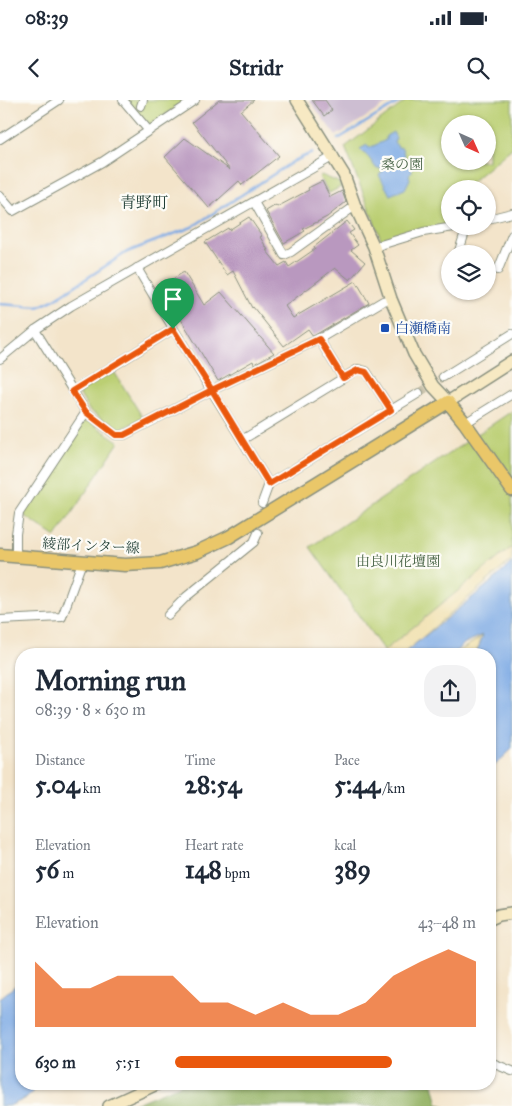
<!DOCTYPE html>
<meta charset="utf-8">
<style>
:root{--surface:#fff;--page:#f2f2f3;--text:#1f2937;--muted:#747a83;--accent:#ea580c}
body{margin:0;font-family:"IM FELL Great Primer","Noto Serif JP",serif;background:var(--page);color:var(--text);height:100vh;display:flex;flex-direction:column;font-size:19px;white-space:nowrap}
*{box-sizing:border-box;margin:0}
p{font-size:16px;color:var(--muted)}
.icon{flex:none;width:28px;height:28px;fill:none;stroke:currentColor;stroke-width:2;stroke-linecap:round;stroke-linejoin:round}
.map{position:relative;flex:1;overflow:hidden}
.sheet{position:absolute;left:15px;top:548px;width:481px;height:442px;display:flex;flex-direction:column;background:var(--surface);border-radius:20px;box-shadow:0 1px 4px #0004}
.sheet>*{flex:none}
.needle{width:32px;rotate:135deg}
.fabs{position:absolute;left:441px;top:15px;display:grid;gap:10px}
.fabs a{display:grid;place-items:center;width:55px;height:55px;border-radius:50%;background:var(--surface);box-shadow:0 1px 4px #0004;font-size:25px}
.pin{position:absolute;display:grid;place-items:center;width:42px;height:42px;color:#fff;margin:-51px -21px;border-radius:50% 50% 50% 0;rotate:-45deg;box-shadow:0 0 5px #0007}
.pin .icon{rotate:45deg}
.round{display:grid;place-items:center;flex:none;width:52px;height:52px;border-radius:20px;background:var(--page)}
.summary{display:flex;align-items:center;justify-content:space-between;height:85px;padding:0 20px}
h1{font-size:28px;font-weight:700;line-height:38px}
.figures{display:grid;grid-template-columns:repeat(3,1fr);gap:8px;height:85px;padding:5px 20px}
.figures div{display:grid;align-content:center}
.figures b{font-size:25px;font-weight:700}
.figures small{font-size:14px;font-weight:400}
.figures p{font-size:14px}
.chart{height:140px;padding:10px 20px}
.chart p{display:flex;justify-content:space-between}
.chart svg{width:100%;height:90px;margin-top:5px;fill:var(--accent);opacity:.7}
ul{padding:0 20px;list-style:none;font-size:16px}
li{display:grid;grid-template-columns:80px 60px 1fr;align-items:center;height:38px}
li i{height:12px;border-radius:6px;background:var(--accent)}
.status{display:flex;justify-content:space-between;align-items:center;height:35px;padding:0 25px;background:var(--surface);direction:ltr}
.status svg{height:14px;fill:currentColor}
header{display:flex;justify-content:space-between;align-items:center;height:65px;padding:0 20px;background:var(--surface);font-size:22px;font-weight:700}
.map>svg:first-child{display:block}
.industrial{fill:#cdbed2}
.green{fill:#bbcf73;stroke:#6d8654;fill-rule:evenodd}
.forest{fill:#94b265;stroke:#5a784c}
.sand{fill:#eeda9e;stroke:#868c69}
.water{fill:#7ba9e4;stroke:#4d738c}
.lines{fill:none;stroke-linecap:round;stroke-linejoin:round}
.stream{stroke:#7ba9e4;stroke-width:2.5}
.building{fill:#b998bf}
.street-tunnel{stroke:#c9c3ac;stroke-width:8;stroke-dasharray:8 4;stroke-linecap:butt}
.street-casing{stroke:#89907f;stroke-width:10}
.secondary-casing{stroke:#89907f;stroke-width:14}
.primary-casing{stroke:#89907f;stroke-width:15}
.street{stroke:#fff;stroke-width:8}
.secondary{stroke:#f7e9c3;stroke-width:11}
.primary{stroke:#eac769;stroke-width:12}
.route-casing{stroke:#fff;stroke-width:10}
.route{stroke:#ea580c;stroke-width:6}
.transit-dot{fill:#1a4fb4;stroke:#fdfcf7;stroke-width:2}
.labels{text-anchor:middle;dominant-baseline:central;stroke-width:4.5;stroke-linejoin:round;paint-order:stroke}
.park-label{font-size:14px;fill:#466244;stroke:#fdfcf7}
.transit-label{font-size:14px;fill:#164399;stroke:#fdfcf7;text-anchor:start}
.street-label{font-size:14px;fill:#1f3d34;stroke:#fdfcf7}
.quarter-label{font-size:16px;fill:#1f3d34;stroke:#fdfcf7}
</style>
<div class="status"><b>08:39</b><svg viewBox="0 0 49 12"><path d="M0 12V9h3v3zM5 12V6h3v6zM10 12V3h3v9zM15 12V0h3v12zM26 1h20v11H26zM47 4h2v5h-2z"/></svg></div>
<header><svg class="icon" aria-label="back" viewBox="0 0 24 24"><path d="M15 5l-7 7 7 7"/></svg>Stridr<svg class="icon" aria-label="search" viewBox="0 0 24 24"><circle cx="10" cy="10" r="6"/><path d="M15 15l6 6"/></svg></header>
<div class="map">
<svg width="512" height="1006" viewBox="0 0 512 1006">
<rect width="100%" height="100%" fill="#fdfcf7"/>
<filter id="ink" filterUnits="userSpaceOnUse"><feTurbulence type="fractalNoise" baseFrequency=".02" numOctaves="2"/><feDisplacementMap in="SourceGraphic" scale="10" xChannelSelector="R" yChannelSelector="G"/><feConvolveMatrix kernelMatrix="1 2 1 2 8 2 1 2 1" color-interpolation-filters="sRGB"/></filter>
<filter id="wash" filterUnits="userSpaceOnUse"><feTurbulence type="fractalNoise" baseFrequency=".0096" numOctaves="4" result="noise"/><feDisplacementMap in="SourceGraphic" scale="20" xChannelSelector="R" yChannelSelector="G"/><feGaussianBlur stdDeviation="1.12" result="paint"/><feColorMatrix in="noise" values="0 0 0 0 0 0 0 0 0 0 0 0 0 0 0 0 0 1.4 0 .05"/><feComposite in="paint" operator="in"/></filter>
<g filter="url(#wash)">
<rect width="100%" height="100%" fill="#f3e4ca"/>
<path class="industrial" d="M309 0H393L336 36Z"/>
<g class="green">
<path d="M127 0H188L150 25 139 16Z"/>
<path d="M407 0H512V48L469 84 473 89H450V125L381 139 345 47ZM450 24H488V61H450Z"/>
<path d="M321 75 338 82 341 87 329 93 319 77Z"/>
<path d="M113 270 143 318 119 330 89 310 80 295 81 290Z"/>
<path d="M512 311V447L384 551 310 447Z"/>
<path d="M89 321 119 342 56 437 22 414 81 323Z"/>
</g>
<path class="forest" d="M182 984H433L438 1004 445 1006H129Z"/>
<g class="sand">
<path d="M512 447V460L403 554H386L384 551Z"/>
<path d="M484 535 475 554H455Z"/>
</g>
<g class="water">
<path d="M393 32 396 38 394 42 398 47 402 48 405 58 411 60 412 72 409 75 410 79 405 89 390 95 379 75 383 71 379 68H376L369 58 360 49 367 45 369 48 386 40V36Z"/>
<path d="M512 462V649L490 670V554H476L483 535 465 543 453 554H403L496 478Z"/>
<path d="M21 881V984H55L33 991 27 998 9 1006H0V898Z"/>
</g>
<g class="lines">
<g class="stream">
<path d="M338 39 403 0"/>
<path d="M0 204 38 207 55 199 127 152 192 127 294 61 312 53"/>
</g>
</g>
<g id="blocks">
<g class="building">
<path d="M219 0H254L241 11 279 56 242 85 239 81 209 108 165 57 185 38 230 70 192 22Z"/>
<path d="M312 0H325L332 10 324 16Z"/>
<path d="M322 81 330 97 342 91 346 102 327 117 303 129 305 131 284 143 266 111 276 105 277 107 309 90 308 88Z"/>
<path d="M249 117 262 136 260 137 268 150H266L279 166 286 162 289 167 315 149 314 147 347 121 354 130 349 133 358 145 351 150 365 162 350 180 335 168 285 206 293 218 356 181 369 203 315 235 313 236 308 229 284 246 253 207 252 208 233 171 227 175 205 142 228 128 229 130Z"/>
<path d="M184 172 204 205 221 192 274 253 254 264 253 261 218 281 161 186Z"/>
</g>
</g>
</g>
<g filter="url(#ink)">
<use href="#blocks" fill-opacity="0" stroke="#89907f" stroke-width="1"/>
<g class="lines">
<path class="street-tunnel" d="M419 293 443 277"/>
<defs>
<g id="street">
<path d="M123 0 149 31"/>
<path d="M141 6 143 0"/>
<path d="M0 39 59 0"/>
<path d="M0 96 13 111 102 62 195 0"/>
<path d="M254 102 284 155 291 152 355 106"/>
<path d="M488 119 512 113"/>
<path d="M374 147 423 132 460 126"/>
<path d="M458 154 467 126"/>
<path d="M137 168C180 241 225 312 269 384"/>
<path d="M498 170 512 135"/>
<path d="M35 230 86 312 116 335H124L212 290 319 239 383 201 391 199"/>
<path d="M319 239 343 278"/>
<path d="M0 259 35 230 71 206 334 56"/>
<path d="M443 277 512 234"/>
<path d="M73 291 173 229"/>
<path d="M470 320 512 294"/>
<path d="M242 340 358 269 366 271 391 310"/>
<path d="M262 403 269 384 419 293"/>
<path d="M16 457V434L19 413 86 312"/>
<path d="M168 515 186 497 254 442 258 433"/>
<path d="M0 520 62 517 82 462"/>
<path d="M490 962 512 971"/>
</g>
<g id="secondary">
<path d="M297 0 344 75 355 106 374 147 391 199 414 254 433 286 448 302 512 261"/>
<path d="M490 819 499 815 512 813"/>
<path d="M109 1006 157 984"/>
</g>
<path id="primary" d="M0 455 125 465 160 463 197 452 229 437 448 302 465 323 512 390"/>
</defs>
<use href="#street" class="street-casing"/>
<use href="#secondary" class="secondary-casing"/>
<use href="#primary" class="primary-casing"/>
<use href="#street" class="street"/>
<use href="#secondary" class="secondary"/>
<use href="#primary" class="primary"/>
</g>
</g>
<g class="lines" filter="url(#ink)">
<defs>
<path id="route" d="M173 229 72 291 86 312 116 335H124L212 290 319 239 343 278 358 270 366 272 391 310 269 384 212 290 173 229"/>
</defs>
<use href="#route" class="route-casing"/>
<use href="#route" class="route"/>
</g>
<rect class="transit-dot" x="380" y="223" width="10" height="10" rx="2.5"/>
<g class="labels">
<g class="park-label">
<text x="402" y="64">桑の園</text>
<text x="398" y="461">由良川花壇園</text>
</g>
<g class="transit-label">
<text x="395" y="228">白瀬橋南</text>
</g>
<g class="street-label">
<text transform="translate(91 446) rotate(3)">綾部インター線</text>
</g>
<g class="quarter-label">
<text x="144" y="102">青野町</text>
</g>
</g>
</svg>
<div class="fabs">
<a><svg class="needle" viewBox="-14 -14 28 28"><path d="M0-13l5 13h-10z" fill="#e53935"/><path d="M0 13l5-13h-10z" fill="#747a83"/></svg></a>
<a><svg class="icon" aria-label="locate" viewBox="0 0 24 24"><circle cx="12" cy="12" r="6"/><path d="M12 2v4M12 18v4M2 12h4M18 12h4"/></svg></a>
<a><svg class="icon" aria-label="layers" viewBox="0 0 24 24"><path d="M12 4l9 5-9 5-9-5zM3 14l9 5 9-5"/></svg></a>
</div>
<div class="pin" style="left:173px;top:229px;background:#1e9e55"><svg class="icon" aria-label="arrive" viewBox="0 0 24 24"><path d="M6 21V4h12l-3 4 3 4H6"/></svg></div>
<section class="sheet">
<div class="summary"><div><h1>Morning run</h1><p>08:39 · 8 × 630 m</p></div><a class="round"><svg class="icon" aria-label="share" viewBox="0 0 24 24"><path d="M12 15V3M7 8l5-5 5 5M5 13v7h14v-7"/></svg></a></div>
<div class="figures">
<div><p>Distance</p><b>5.04<small> km</small></b></div>
<div><p>Time</p><b>28:54</b></div>
<div><p>Pace</p><b>5:44<small> /km</small></b></div>
</div>
<div class="figures">
<div><p>Elevation</p><b>56<small> m</small></b></div>
<div><p>Heart rate</p><b>148<small> bpm</small></b></div>
<div><p>kcal</p><b>389</b></div>
</div>
<div class="chart"><p><span>Elevation</span>43–48 m</p>
<svg viewBox="0 0 160 44" preserveAspectRatio="none"><path d="M0 44V12L10 25L20 25L30 19L40 19L50 19L60 32L70 32L80 38L90 32L100 38L110 38L120 32L130 19L140 12L150 6L160 12V44z"/></svg>
</div>
<ul>
<li><b>630 m</b>5:51<i style="width:72%"></i></li>
</ul>
</section>
</div>
